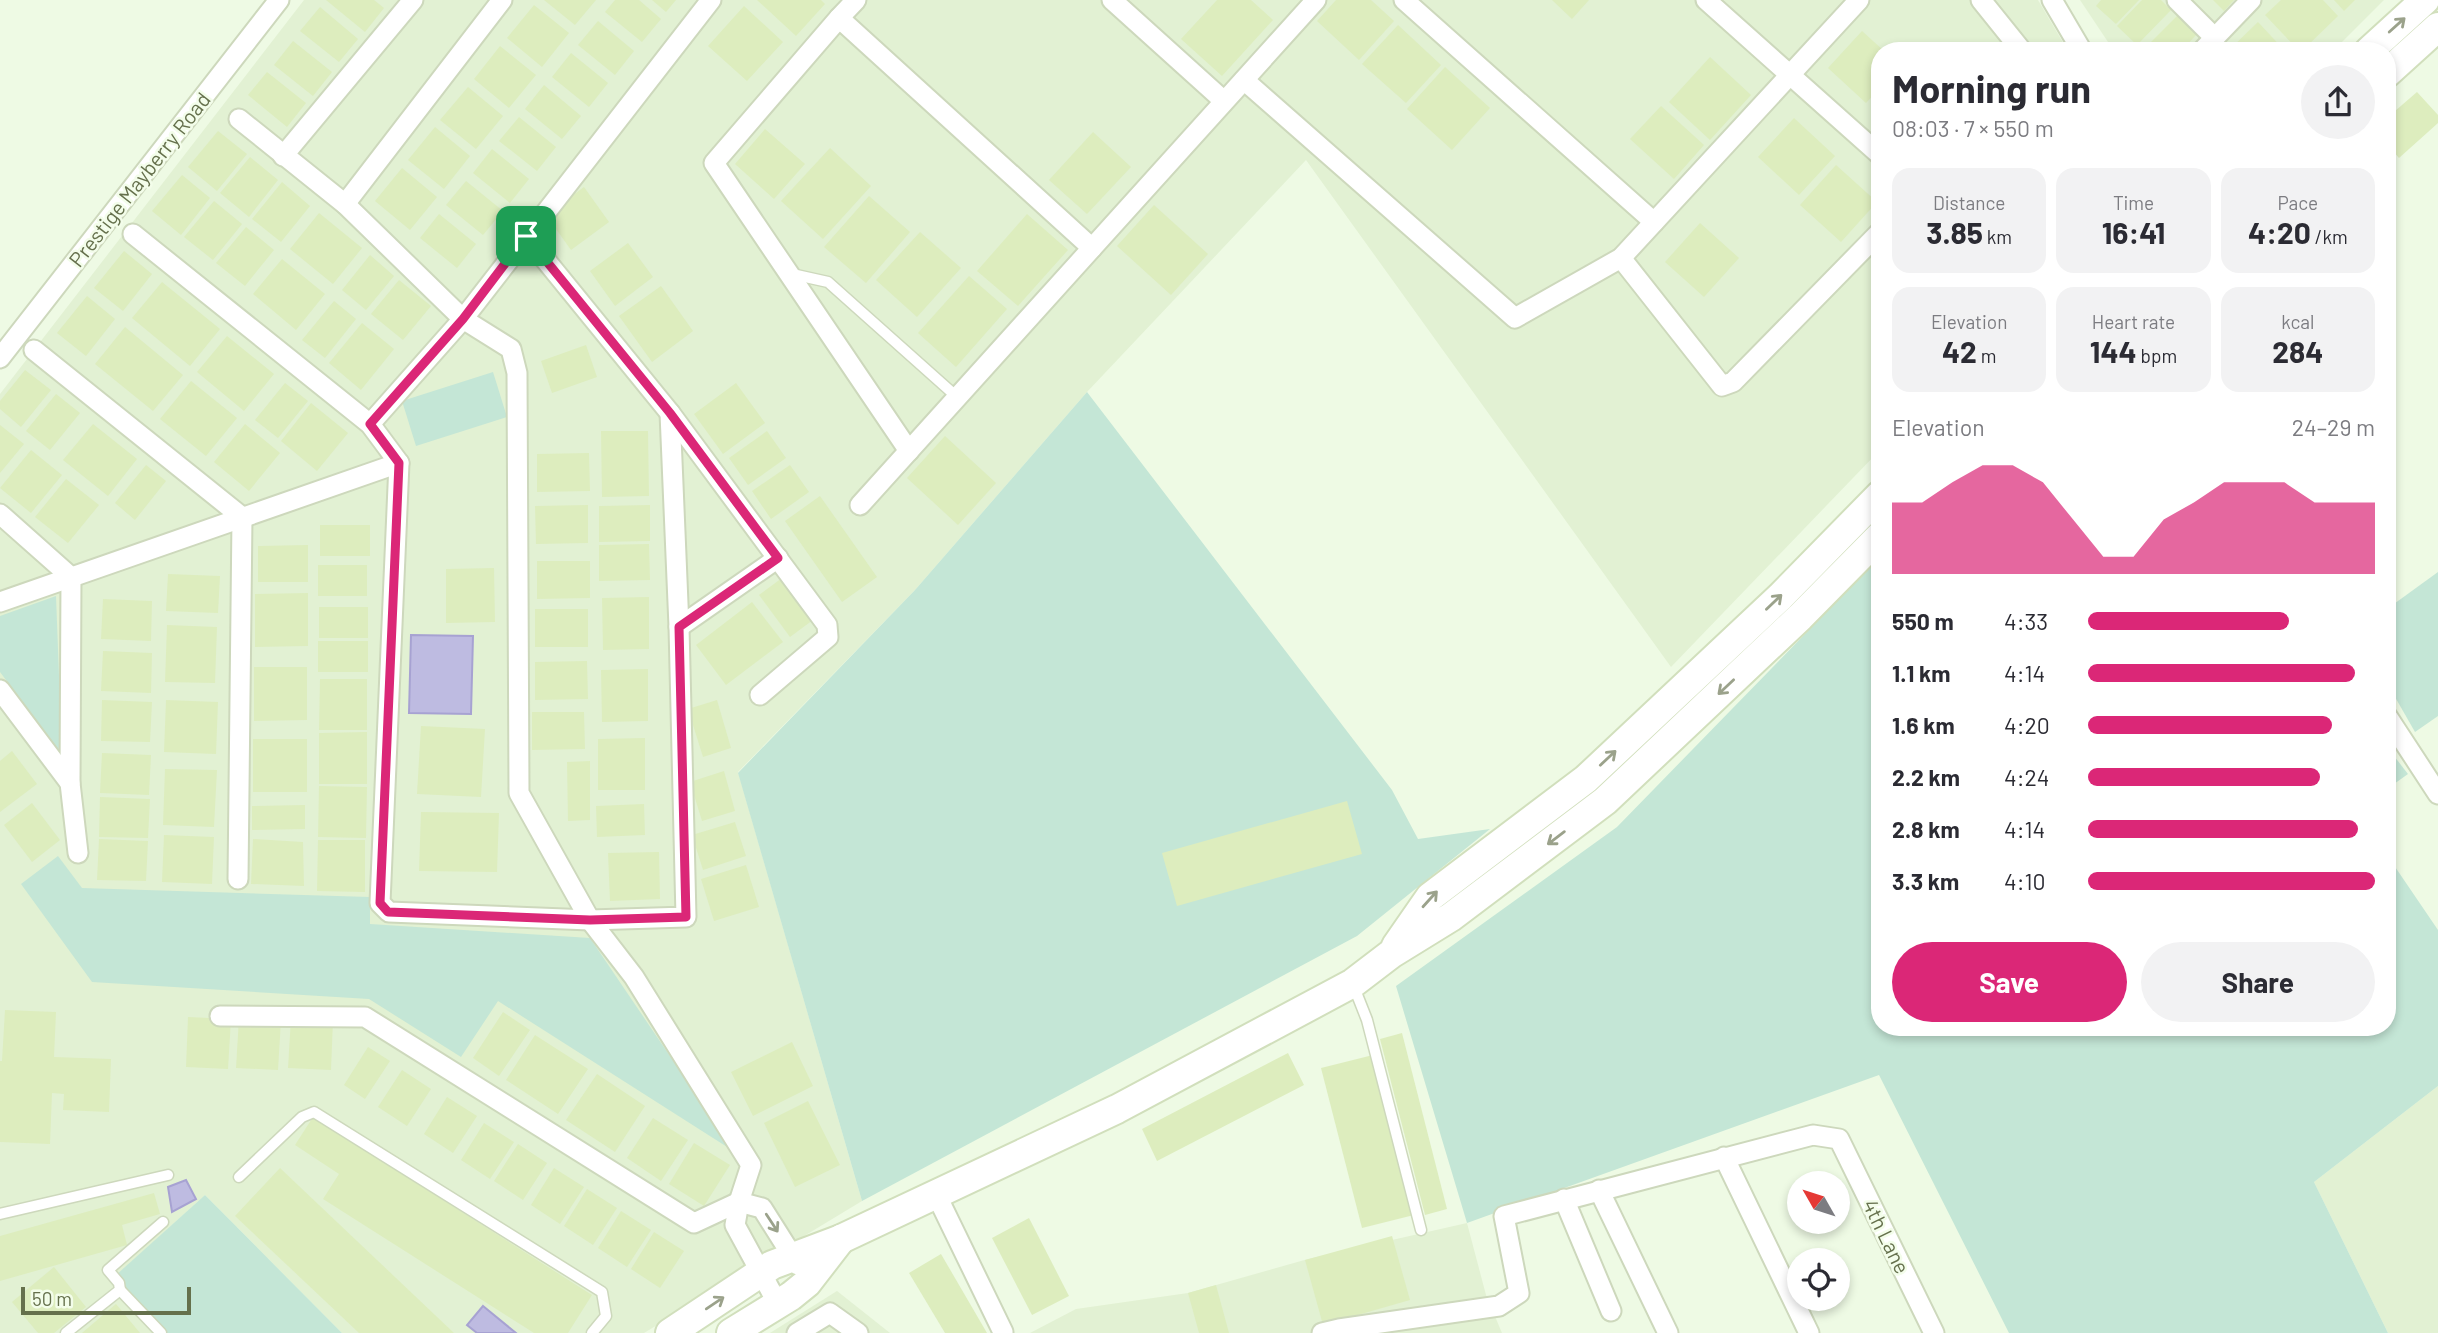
<!DOCTYPE html>
<meta charset="utf-8">
<style>
:root{--surface:#fff;--page:#f2f2f3;--text:#2b2b33;--muted:#7c7c81;--accent:#db2777}
body{margin:0;font-family:Barlow,sans-serif;background:var(--page);color:var(--text);height:100vh;display:flex;flex-direction:column;font-size:26px;white-space:nowrap}
*{box-sizing:border-box;margin:0}
p{font-size:23px;color:var(--muted)}
.icon{flex:none;width:38px;height:38px;fill:none;stroke:currentColor;stroke-width:2;stroke-linecap:round;stroke-linejoin:round}
.map{position:relative;flex:1;overflow:hidden}
.side{position:absolute;left:1871px;top:42px;width:525px;height:994px;display:flex;flex-direction:column;background:var(--surface);border-radius:28px;box-shadow:0 4px 10px #0003}
.side>*{flex:none}
.needle{width:46px;rotate:309deg}
.tools{position:absolute;left:1787px;top:1171px;display:grid;gap:14px}
.tools a{display:grid;place-items:center;width:63px;height:63px;border-radius:50%;background:var(--surface);box-shadow:0 4px 10px #0003;font-size:35px}
.scale{position:absolute;left:21px;bottom:18px;width:170px;box-sizing:border-box;padding-left:7px;border:4px solid #65704c;border-top:0;font-size:19px;line-height:24px;white-space:nowrap;color:#65704c;-webkit-text-stroke:5px #f3fdea;paint-order:stroke}
.pin{position:absolute;display:grid;place-items:center;width:60px;height:60px;color:#fff;margin:-30px;border-radius:14px;box-shadow:0 4px 10px #0006}
.round{display:grid;place-items:center;flex:none;width:74px;height:74px;border-radius:37px;background:var(--page)}
.summary{display:flex;align-items:center;justify-content:space-between;height:119px;padding:0 21px}
h1{font-size:38px;font-weight:700;line-height:52px}
.figures{display:grid;grid-template-columns:repeat(3,1fr);gap:10px;height:119px;padding:7px 21px}
.figures div{display:grid;align-content:center;border-radius:18px;background:var(--page);text-align:center}
.figures b{font-size:30px;font-weight:700}
.figures small{font-size:19px;font-weight:400}
.figures p{font-size:19px}
.chart{height:196px;padding:14px 21px}
.chart p{display:flex;justify-content:space-between}
.chart svg{width:100%;height:126px;margin-top:7px;fill:var(--accent);opacity:.7}
.cta{display:flex;gap:14px;margin-top:auto;padding:14px 21px}
.cta a{flex:1;height:80px;border-radius:42px;background:var(--accent);color:#fff;font-size:28px;font-weight:700;line-height:80px;text-align:center}
.cta a+a{background:var(--page);color:var(--text)}
ul{padding:0 21px;list-style:none;font-size:23px}
li{display:grid;grid-template-columns:112px 84px 1fr;align-items:center;height:52px}
li i{height:18px;border-radius:9px;background:var(--accent)}
.map>svg:first-child{display:block}
.residential{fill:#e2f1d3}
.green{fill:#c4e6d6}
.water{fill:#bebbe1;stroke:#a7a2d2;stroke-width:2}
.building{fill:#ddedbe}
.lines{fill:none;stroke-linecap:round;stroke-linejoin:round}
.lane-casing{stroke:#cdd8bc;stroke-width:13}
.street-casing{stroke:#cdd8bc;stroke-width:23}
.secondary-casing{stroke:#d1dfbc;stroke-width:32}
.lane{stroke:#fff;stroke-width:10}
.street{stroke:#fff;stroke-width:19}
.secondary{stroke:#fff;stroke-width:28}
.oneway{stroke:#9ba28b}
.route-casing{stroke:#fff;stroke-width:14}
.route{stroke:#db2777;stroke-width:9}
.labels{text-anchor:middle;dominant-baseline:central;stroke-width:5;stroke-linejoin:round;paint-order:stroke}
.street-label{font-size:21px;fill:#65704c;stroke:#f3fdea}
</style>
<div class="map">
<svg width="2438" height="1333" viewBox="0 0 2438 1333">
<rect width="100%" height="100%" fill="#eefae4"/>
<g class="residential">
<path d="M304 0H2038L2068 51H1880L1879 451 1671 667 1306 160 1087 392 915 590 738 772 862 1201 644 1333H342L205 1195 116 1276 166 1333H0V394Z"/>
<path d="M2080 0H2384L2333 51H2114Z"/>
<path d="M2438 1086V1333H2388L2314 1182Z"/>
<path d="M1467 1223 1486 1295 1502 1333H1030L1076 1309 1188 1293 1308 1259Z"/>
<path d="M837 1291 890 1333H770Z"/>
</g>
<g class="green">
<path d="M493 372 507 417 416 446 402 401Z"/>
<path d="M1087 392 1392 790 1418 839 1490 829 1357 936 862 1201 738 773 915 590Z"/>
<path d="M1879 558 1880 1027H2387V855L2438 930V1086L2314 1182 2388 1333H2009L1879 1075 1467 1223 1396 986 1617 827Z"/>
<path d="M2438 572V716L2415 732 2387 683V609Z"/>
<path d="M56 596 62 755 0 672V616Z"/>
<path d="M2387 747 2408 774 2387 789Z"/>
<path d="M58 856 82 888 370 897V924L590 938 735 1152 498 1001 461 1057 369 999 92 982 21 884Z"/>
<path d="M205 1195 342 1333H166L115 1276Z"/>
</g>
<g class="water">
<path d="M411 635 473 636 471 714 409 713Z"/>
<path d="M186 1180 196 1199 172 1212 168 1187Z"/>
<path d="M483 1306 516 1333H477L467 1325Z"/>
</g>
<g class="building">
<path d="M326 0H374L384 8 365 32Z"/>
<path d="M544 0H596L575 25Z"/>
<path d="M615 0H639L661 19 642 42 605 12Z"/>
<path d="M652 0H676L666 12Z"/>
<path d="M757 0H821L825 4 796 36Z"/>
<path d="M1217 0H1251L1273 20 1222 76 1181 39Z"/>
<path d="M1336 0H1371L1394 21 1359 60 1317 21Z"/>
<path d="M1552 0H1589L1572 19Z"/>
<path d="M2101 0H2139L2116 24 2096 6Z"/>
<path d="M2142 0H2161L2171 10 2137 45 2117 26Z"/>
<path d="M2213 0H2234L2224 11Z"/>
<path d="M2281 0H2323L2338 16 2302 51H2299L2265 15Z"/>
<path d="M2334 0H2355L2344 11Z"/>
<path d="M534 5 569 33 542 67 507 38Z"/>
<path d="M744 6 783 42 747 81 708 46Z"/>
<path d="M320 7 358 39 339 62 300 31Z"/>
<path d="M2178 15 2197 34 2181 51H2142Z"/>
<path d="M598 21 634 51 615 75 578 45Z"/>
<path d="M2258 22 2285 51H2228Z"/>
<path d="M1398 25 1441 65 1406 103 1362 64Z"/>
<path d="M1862 31 1884 51H1880V88L1866 103 1828 68Z"/>
<path d="M293 41 332 72 313 96 274 65Z"/>
<path d="M500 46 536 75 509 108 474 79Z"/>
<path d="M571 53 608 83 589 107 552 77Z"/>
<path d="M1710 57 1751 95 1710 140 1669 102Z"/>
<path d="M1445 67 1490 108 1452 150 1407 109Z"/>
<path d="M267 72 306 103 287 127 248 95Z"/>
<path d="M544 85 581 116 562 139 525 109Z"/>
<path d="M468 87 503 116 476 149 440 120Z"/>
<path d="M2417 92 2438 115V123L2399 158 2387 144V118Z"/>
<path d="M1661 106 1704 145 1674 179 1630 139Z"/>
<path d="M519 117 556 147 537 171 499 141Z"/>
<path d="M1794 118 1835 156 1799 195 1758 157Z"/>
<path d="M435 127 470 156 444 189 408 160Z"/>
<path d="M765 129 805 164 774 199 735 164Z"/>
<path d="M218 131 247 154 217 191 188 167Z"/>
<path d="M1093 132 1131 167 1087 214 1049 180Z"/>
<path d="M830 148 871 186 823 239 781 201Z"/>
<path d="M492 149 529 179 510 203 473 173Z"/>
<path d="M250 157 278 180 249 217 220 193Z"/>
<path d="M1836 165 1877 202 1841 242 1800 205Z"/>
<path d="M402 168 437 197 410 230 375 201Z"/>
<path d="M182 175 210 198 181 235 152 211Z"/>
<path d="M466 181 503 211 483 235 446 205Z"/>
<path d="M282 182 310 206 281 242 252 219Z"/>
<path d="M584 187 609 222 571 250 546 215Z"/>
<path d="M869 196 910 232 866 283 824 247Z"/>
<path d="M214 201 242 224 213 260 184 237Z"/>
<path d="M1154 205 1208 254 1171 295 1117 246Z"/>
<path d="M319 213 362 248 333 284 290 249Z"/>
<path d="M439 214 476 244 457 268 420 238Z"/>
<path d="M1027 214 1068 250 1018 306 977 271Z"/>
<path d="M1700 223 1739 258 1704 297 1665 262Z"/>
<path d="M246 227 274 250 245 286 216 263Z"/>
<path d="M920 232 961 268 917 317 876 280Z"/>
<path d="M628 243 653 277 615 306 590 271Z"/>
<path d="M124 251 152 274 123 311 94 288Z"/>
<path d="M370 255 394 276 366 310 342 290Z"/>
<path d="M282 259 325 294 296 330 253 294Z"/>
<path d="M969 276 1007 309 956 367 918 333Z"/>
<path d="M399 280 431 306 403 340 371 314Z"/>
<path d="M162 282 220 329 190 366 132 318Z"/>
<path d="M661 286 693 331 652 362 619 316Z"/>
<path d="M87 296 115 319 86 356 57 333Z"/>
<path d="M334 301 356 319 325 358 302 340Z"/>
<path d="M362 323 394 349 361 390 329 363Z"/>
<path d="M125 327 183 375 153 411 95 364Z"/>
<path d="M227 336 274 374 244 411 197 372Z"/>
<path d="M586 345 597 377 552 393 541 361Z"/>
<path d="M25 370 51 390 21 427 0 409V401Z"/>
<path d="M191 381 237 418 206 456 160 419Z"/>
<path d="M285 383 308 401 278 438 255 420Z"/>
<path d="M736 383 765 423 723 454 694 414Z"/>
<path d="M56 394 80 413 50 450 26 431Z"/>
<path d="M311 403 348 433 317 471 281 441Z"/>
<path d="M93 424 137 459 108 496 63 460Z"/>
<path d="M245 424 280 453 249 491 214 462Z"/>
<path d="M0 425 24 444 0 473Z"/>
<path d="M601 431H648L649 496 602 497Z"/>
<path d="M767 431 786 458 748 485 729 458Z"/>
<path d="M945 436 996 483 958 525 907 478Z"/>
<path d="M31 450 62 475 31 513 0 488Z"/>
<path d="M589 453 590 491 537 492V454Z"/>
<path d="M146 465 166 481 135 520 115 503Z"/>
<path d="M790 465 809 492 771 519 752 491Z"/>
<path d="M66 479 99 505 68 543 35 517Z"/>
<path d="M820 496 877 577 842 602 785 521Z"/>
<path d="M588 505V543L536 544 535 506Z"/>
<path d="M650 505V541L599 542V506Z"/>
<rect x="320" y="525" width="50" height="31"/>
<path d="M649 544 650 580 599 581V545Z"/>
<path d="M308 545V582H258V546Z"/>
<path d="M537 561H590V598L537 599Z"/>
<rect x="318" y="565" width="49" height="31"/>
<path d="M494 568 495 622 446 623V569Z"/>
<path d="M168 574 220 576 218 613 166 611Z"/>
<path d="M782 578 813 620 790 637 759 595Z"/>
<path d="M308 593V646L255 647V594Z"/>
<path d="M649 597V649L603 650 602 598Z"/>
<path d="M103 599 152 601 151 641 101 639Z"/>
<path d="M752 602 783 642 726 685 696 645Z"/>
<rect x="319" y="607" width="49" height="31"/>
<rect x="535" y="609" width="53" height="38"/>
<path d="M167 625 217 627 215 683 165 682Z"/>
<rect x="318" y="641" width="50" height="31"/>
<path d="M103 651 152 653 151 693 101 691Z"/>
<path d="M587 661 588 699 535 700V662Z"/>
<path d="M254 667H307V720L254 721Z"/>
<path d="M648 669V721L602 722 601 670Z"/>
<path d="M320 679H367V730H319Z"/>
<path d="M102 700 152 702 150 742 101 741Z"/>
<path d="M166 700 218 702 216 754 164 752Z"/>
<path d="M717 700 731 748 703 757 688 709Z"/>
<path d="M532 712H584L585 749 532 750Z"/>
<path d="M421 726 485 729 481 797 417 794Z"/>
<path d="M367 732V784H319V733Z"/>
<path d="M645 738V790H598V739Z"/>
<rect x="253" y="739" width="54" height="53"/>
<path d="M12 751 37 784 0 812V761Z"/>
<path d="M102 753 151 755 149 795 100 793Z"/>
<path d="M590 761V820L568 821 567 762Z"/>
<path d="M165 769 217 770 214 827 163 825Z"/>
<path d="M724 771 735 811 702 821 690 782Z"/>
<path d="M319 786 367 787 366 838 318 837Z"/>
<path d="M100 797 150 799 148 838 99 837Z"/>
<path d="M1347 801 1362 854 1177 906 1162 853Z"/>
<path d="M32 803 60 840 32 862 4 825Z"/>
<path d="M644 804 645 835 597 837 596 806Z"/>
<path d="M305 805V829L252 830V806Z"/>
<path d="M421 812 499 813 497 872 419 871Z"/>
<path d="M735 822 746 856 703 870 692 835Z"/>
<path d="M164 835 214 837 212 884 162 882Z"/>
<path d="M99 839 148 841 146 881 97 880Z"/>
<path d="M253 839 303 842 304 886 251 884Z"/>
<path d="M318 840H365V892L317 891Z"/>
<path d="M659 852 660 899 610 901 608 853Z"/>
<path d="M746 865 759 907 714 921 701 879Z"/>
<path d="M5 1010 56 1012 54 1057 111 1059 109 1112 63 1110 64 1094 52 1093 50 1144 0 1142V1061H2Z"/>
<path d="M503 1012 530 1030 499 1076 473 1058Z"/>
<path d="M188 1017 231 1019 228 1069 186 1067Z"/>
<path d="M239 1018 281 1020 278 1070 236 1068Z"/>
<path d="M291 1018 333 1020 331 1070 288 1068Z"/>
<path d="M1402 1033 1447 1209 1425 1215 1380 1039Z"/>
<path d="M535 1035 588 1069 558 1114 506 1080Z"/>
<path d="M792 1042 813 1086 753 1116 731 1072Z"/>
<path d="M368 1047 390 1061 365 1099 344 1085Z"/>
<path d="M1288 1053 1304 1085 1157 1161 1142 1129Z"/>
<path d="M1373 1055 1414 1215 1362 1228 1321 1068Z"/>
<path d="M402 1070 431 1089 407 1126 378 1107Z"/>
<path d="M597 1074 645 1106 615 1152 566 1120Z"/>
<path d="M447 1097 477 1116 453 1153 424 1134Z"/>
<path d="M808 1101 840 1165 795 1187 764 1123Z"/>
<path d="M313 1117 592 1295 568 1333H534L323 1199 339 1174 295 1145Z"/>
<path d="M653 1118 688 1140 661 1181 627 1158Z"/>
<path d="M484 1123 514 1142 490 1179 461 1160Z"/>
<path d="M694 1143 730 1165 704 1206 669 1184Z"/>
<path d="M518 1144 547 1163 523 1200 494 1181Z"/>
<path d="M280 1168 454 1333H359L235 1216Z"/>
<path d="M554 1168 584 1187 560 1224 531 1205Z"/>
<path d="M587 1189 617 1208 593 1245 564 1226Z"/>
<path d="M154 1193 160 1214 122 1225 127 1245 0 1281V1236Z"/>
<path d="M621 1211 651 1230 627 1267 598 1248Z"/>
<path d="M1029 1218 1069 1296 1032 1315 992 1238Z"/>
<path d="M654 1232 684 1251 660 1288 631 1269Z"/>
<path d="M1392 1236 1410 1300 1323 1325 1305 1260Z"/>
<path d="M941 1254 987 1333H945L909 1273Z"/>
<path d="M54 1267 86 1307 54 1333H38L12 1302Z"/>
<path d="M1216 1285 1229 1333H1199L1188 1293Z"/>
<path d="M116 1304 140 1333H82Z"/>
</g>
<g class="lines">
<defs>
<g id="lane">
<path d="M792 274 828 282 957 397"/>
<path d="M1354 987 1367 1020 1421 1230"/>
<path d="M239 1177 302 1117 314 1112 602 1292 606 1316 592 1333"/>
<path d="M0 1214 168 1175"/>
<path d="M120 1290 161 1333"/>
<path d="M66 1333 120 1290 119 1283 108 1270 163 1222"/>
</g>
<g id="street">
<path d="M856 0 839 18 1092 248"/>
<path d="M1112 0 1224 101"/>
<path d="M1404 0 1654 222"/>
<path d="M1706 0 1880 155"/>
<path d="M1981 0 2022 51"/>
<path d="M2052 0 2082 51"/>
<path d="M2177 0 2215 38"/>
<path d="M839 18 714 163 909 451"/>
<path d="M2202 51 2251 0"/>
<path d="M1244 80 1515 318 1621 258 1859 0"/>
<path d="M239 119 345 204 463 319 511 349 517 373 519 793 590 920 634 977 751 1165 739 1202 735 1225 778 1304"/>
<path d="M283 156 413 0"/>
<path d="M345 204 502 0"/>
<path d="M133 234 370 424 399 463 380 903 389 912 590 920 686 917 679 627 670 413"/>
<path d="M526 236 670 413 827 625 828 637 760 695"/>
<path d="M1621 258 1722 386 1733 382 1880 232"/>
<path d="M34 350 242 517 238 879"/>
<path d="M0 358 279 0"/>
<path d="M370 424 463 319 711 0"/>
<path d="M860 505 1316 0"/>
<path d="M0 514 71 577 70 783 78 853"/>
<path d="M0 602 399 463"/>
<path d="M679 627 778 558"/>
<path d="M0 690 70 783"/>
<path d="M2387 716 2438 794"/>
<path d="M220 1016 365 1017 694 1223 739 1202 762 1208 798 1265"/>
<path d="M1724 1157 1809 1333"/>
<path d="M1599 1190 1668 1333"/>
<path d="M936 1194 1003 1332"/>
<path d="M1564 1199 1611 1311"/>
<path d="M797 1333 830 1313 858 1333"/>
<path d="M1322 1333 1339 1329 1499 1306 1519 1293 1504 1216 1813 1135 1839 1139 1934 1333"/>
</g>
<g id="secondary">
<path d="M2369 51 2425 0"/>
<path d="M2387 73 2438 27"/>
<path d="M1396 946 1430 897 1586 779 1780 597 1880 495"/>
<path d="M670 1333 772 1265 841 1239 1117 1109 1353 983 1391 954 1451 917 1605 801 1800 617 1880 536"/>
<path d="M731 1333 791 1296 807 1283 841 1239"/>
</g>
</defs>
<use href="#lane" class="lane-casing"/>
<use href="#street" class="street-casing"/>
<use href="#secondary" class="secondary-casing"/>
<use href="#lane" class="lane"/>
<use href="#street" class="street"/>
<use href="#secondary" class="secondary"/>
</g>
<defs><path id="oneway-shaft" d="M-6 0H5M1.5-3L5.5 0L1.5 3" fill="none" stroke-width="1.6" stroke-linecap="round" stroke-linejoin="round" transform="scale(1.75)"/></defs>
<g class="oneway">
<use href="#oneway-shaft" transform="translate(2397 25) rotate(-42)"/>
<use href="#oneway-shaft" transform="translate(1774 602) rotate(-44)"/>
<use href="#oneway-shaft" transform="translate(1726 687) rotate(137)"/>
<use href="#oneway-shaft" transform="translate(1608 758) rotate(-43)"/>
<use href="#oneway-shaft" transform="translate(1556 838) rotate(143)"/>
<use href="#oneway-shaft" transform="translate(1430 899) rotate(-48)"/>
<use href="#oneway-shaft" transform="translate(772 1223) rotate(57)"/>
<use href="#oneway-shaft" transform="translate(715 1303) rotate(-34)"/>
</g>
<g class="lines">
<defs>
<path id="route" d="M526 236 670 413 778 558 679 627 686 917 590 920 388 912 380 903 399 463 370 424 463 319Z"/>
</defs>
<use href="#route" class="route-casing"/>
<use href="#route" class="route"/>
</g>
<g class="labels">
<g class="street-label">
<text transform="translate(139 179) rotate(-52)">Prestige Mayberry Road</text>
<text transform="translate(1887 1236) rotate(64)">4th Lane</text>
</g>
</g>
</svg>
<div class="tools">
<a><svg class="needle" viewBox="-14 -14 28 28"><path d="M0-13l5 13h-10z" fill="#e53935"/><path d="M0 13l5-13h-10z" fill="#7c7c81"/></svg></a>
<a><svg class="icon" aria-label="locate" viewBox="0 0 24 24"><circle cx="12" cy="12" r="6"/><path d="M12 2v4M12 18v4M2 12h4M18 12h4"/></svg></a>
</div>
<div class="scale">50 m</div>
<div class="pin" style="left:526px;top:236px;background:#1e9e55"><svg class="icon" aria-label="arrive" viewBox="0 0 24 24"><path d="M6 21V4h12l-3 4 3 4H6"/></svg></div>
<section class="side">
<div class="summary"><div><h1>Morning run</h1><p>08:03 · 7 × 550 m</p></div><a class="round"><svg class="icon" aria-label="share" viewBox="0 0 24 24"><path d="M12 15V3M7 8l5-5 5 5M5 13v7h14v-7"/></svg></a></div>
<div class="figures">
<div><p>Distance</p><b>3.85<small> km</small></b></div>
<div><p>Time</p><b>16:41</b></div>
<div><p>Pace</p><b>4:20<small> /km</small></b></div>
</div>
<div class="figures">
<div><p>Elevation</p><b>42<small> m</small></b></div>
<div><p>Heart rate</p><b>144<small> bpm</small></b></div>
<div><p>kcal</p><b>284</b></div>
</div>
<div class="chart"><p><span>Elevation</span>24–29 m</p>
<svg viewBox="0 0 160 44" preserveAspectRatio="none"><path d="M0 44V19L10 19L20 12L30 6L40 6L50 12L60 25L70 38L80 38L90 25L100 19L110 12L120 12L130 12L140 19L150 19L160 19V44z"/></svg>
</div>
<ul>
<li><b>550 m</b>4:33<i style="width:70%"></i></li>
<li><b>1.1 km</b>4:14<i style="width:93%"></i></li>
<li><b>1.6 km</b>4:20<i style="width:85%"></i></li>
<li><b>2.2 km</b>4:24<i style="width:81%"></i></li>
<li><b>2.8 km</b>4:14<i style="width:94%"></i></li>
<li><b>3.3 km</b>4:10<i style="width:100%"></i></li>
</ul>
<div class="cta"><a>Save</a><a>Share</a></div>
</section>
</div>
